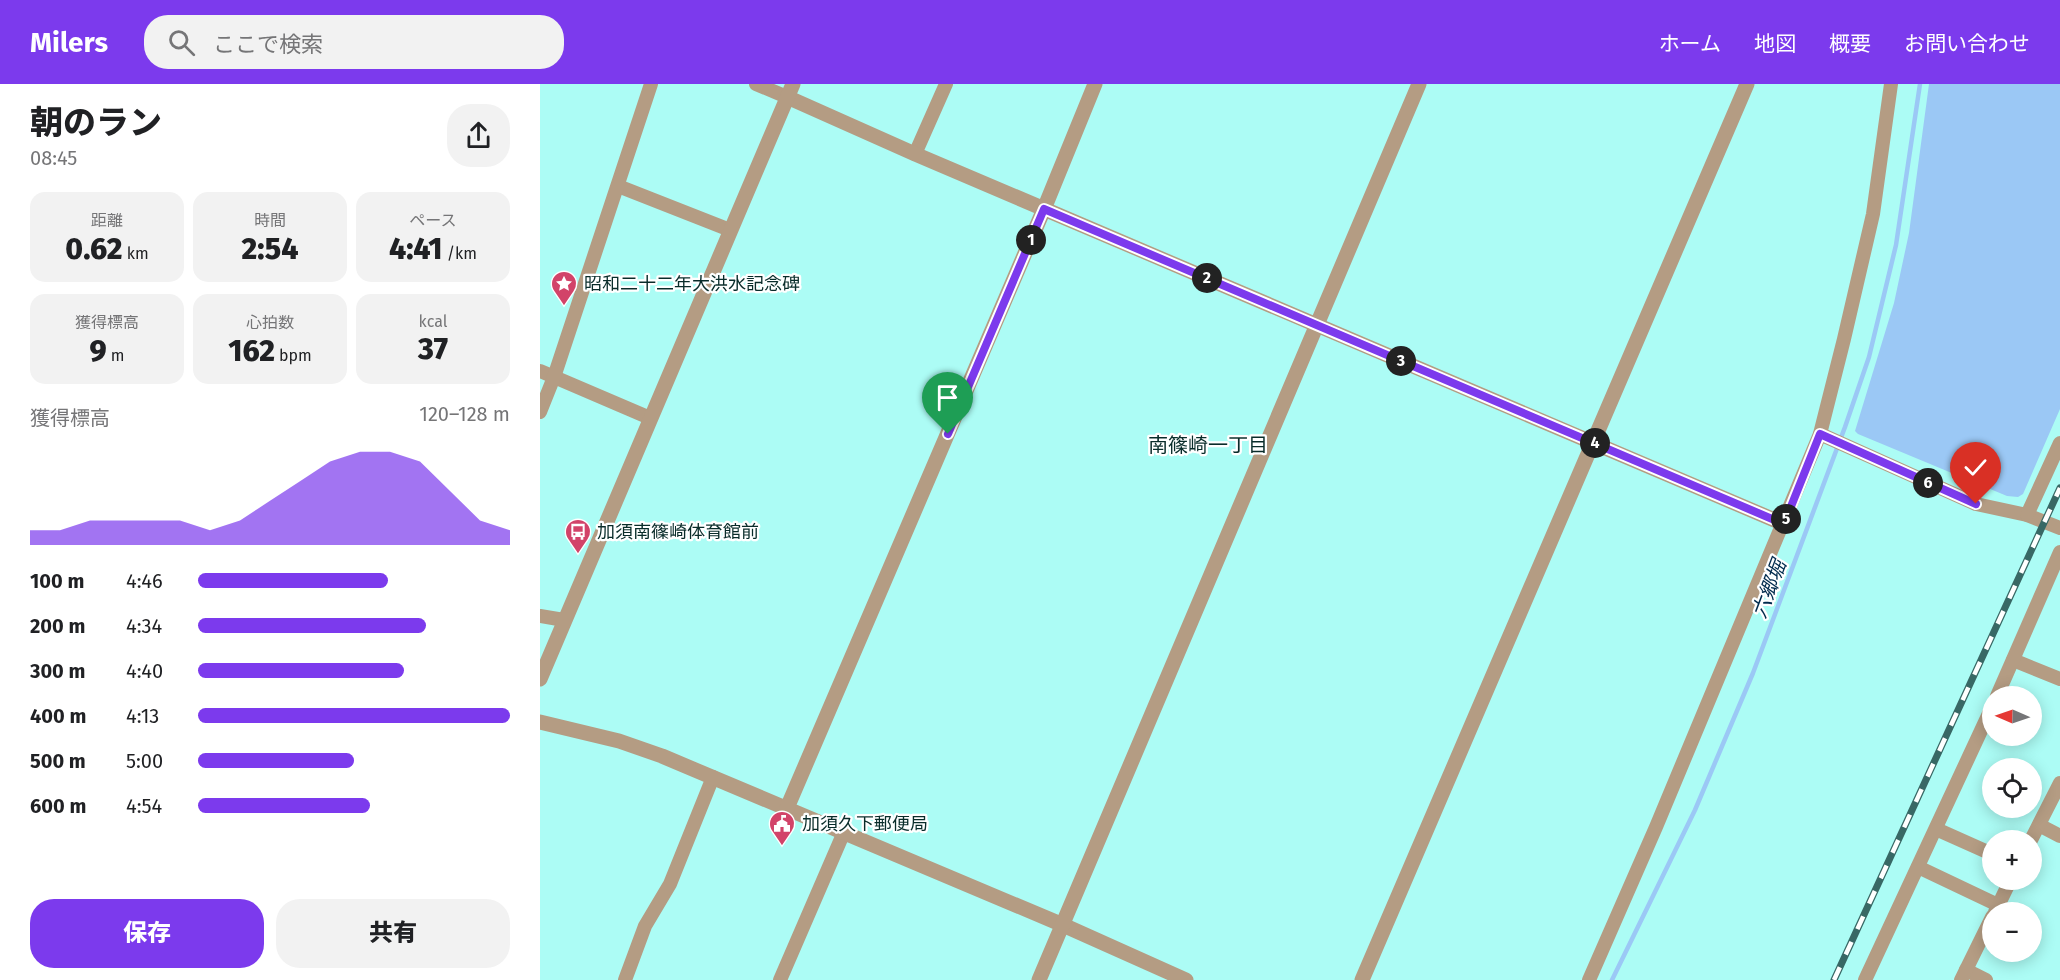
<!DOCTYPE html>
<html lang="ja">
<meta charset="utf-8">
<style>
:root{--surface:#fff;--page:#f2f2f2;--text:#202124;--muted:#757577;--accent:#7c3aed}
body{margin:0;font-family:"Fira Sans","Noto Sans JP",sans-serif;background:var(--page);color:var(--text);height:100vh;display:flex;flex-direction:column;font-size:22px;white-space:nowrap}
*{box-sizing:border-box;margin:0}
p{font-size:20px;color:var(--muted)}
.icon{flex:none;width:33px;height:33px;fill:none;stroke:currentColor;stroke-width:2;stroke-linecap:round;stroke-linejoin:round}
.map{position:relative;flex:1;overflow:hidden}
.drawer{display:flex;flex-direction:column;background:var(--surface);width:540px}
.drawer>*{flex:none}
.needle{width:39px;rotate:272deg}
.fabs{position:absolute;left:1442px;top:602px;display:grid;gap:12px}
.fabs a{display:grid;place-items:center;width:60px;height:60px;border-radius:50%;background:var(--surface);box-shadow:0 3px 15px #0003;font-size:30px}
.pin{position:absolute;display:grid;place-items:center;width:51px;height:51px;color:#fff;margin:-62px -26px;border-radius:50% 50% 50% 0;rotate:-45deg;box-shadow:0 0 6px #0007}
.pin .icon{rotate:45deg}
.km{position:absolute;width:30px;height:30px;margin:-15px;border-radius:50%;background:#222;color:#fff;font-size:16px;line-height:30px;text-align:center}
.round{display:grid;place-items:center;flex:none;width:63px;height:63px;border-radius:24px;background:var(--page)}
.summary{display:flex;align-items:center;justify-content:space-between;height:102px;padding:0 30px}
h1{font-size:33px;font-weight:800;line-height:45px}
.figures{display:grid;grid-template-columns:repeat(3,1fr);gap:9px;height:102px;padding:6px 30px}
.figures div{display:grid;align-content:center;border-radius:15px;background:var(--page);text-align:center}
.figures b{font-size:30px;font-weight:800}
.figures small{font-size:16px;font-weight:400}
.figures p{font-size:16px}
.chart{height:168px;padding:12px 30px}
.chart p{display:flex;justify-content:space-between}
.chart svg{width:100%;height:108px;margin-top:6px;fill:var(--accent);opacity:.7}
.button{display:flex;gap:12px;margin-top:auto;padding:12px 30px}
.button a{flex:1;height:69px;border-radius:24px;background:var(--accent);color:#fff;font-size:24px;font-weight:800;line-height:69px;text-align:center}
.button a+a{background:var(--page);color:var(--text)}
ul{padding:0 30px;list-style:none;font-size:20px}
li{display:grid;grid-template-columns:96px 72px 1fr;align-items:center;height:45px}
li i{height:15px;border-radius:8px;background:var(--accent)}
header{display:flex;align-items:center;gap:36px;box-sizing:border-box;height:84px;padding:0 30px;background:var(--accent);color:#fff}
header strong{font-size:28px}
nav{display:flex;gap:33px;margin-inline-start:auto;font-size:21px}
.search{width:420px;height:54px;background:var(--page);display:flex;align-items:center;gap:15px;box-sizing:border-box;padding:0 21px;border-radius:24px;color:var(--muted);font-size:22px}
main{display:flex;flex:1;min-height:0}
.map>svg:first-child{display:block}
.water{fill:#9bc8f5}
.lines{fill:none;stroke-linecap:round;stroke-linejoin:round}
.stream{stroke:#9bc8f5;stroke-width:4.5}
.minor{stroke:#b49c83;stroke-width:14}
.tertiary{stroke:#b49c83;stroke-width:15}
.rail-casing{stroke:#386865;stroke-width:7}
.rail{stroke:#fff;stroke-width:4.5;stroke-dasharray:14;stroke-linecap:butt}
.route-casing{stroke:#fff;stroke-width:12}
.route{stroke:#7c3aed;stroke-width:8}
.labels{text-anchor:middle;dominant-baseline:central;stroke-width:4.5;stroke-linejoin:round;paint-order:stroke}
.poi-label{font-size:18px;fill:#092c2a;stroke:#fff;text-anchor:start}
.neighbourhood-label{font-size:20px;fill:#092c2a;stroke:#fff}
.water-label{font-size:20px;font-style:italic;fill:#002b4d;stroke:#fff}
</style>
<header>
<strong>Milers</strong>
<div class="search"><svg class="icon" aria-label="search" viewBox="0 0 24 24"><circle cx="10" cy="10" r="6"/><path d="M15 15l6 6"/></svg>ここで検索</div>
<nav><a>ホーム</a><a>地図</a><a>概要</a><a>お問い合わせ</a></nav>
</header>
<main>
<section class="drawer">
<div class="summary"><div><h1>朝のラン</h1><p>08:45</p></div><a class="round"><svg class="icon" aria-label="share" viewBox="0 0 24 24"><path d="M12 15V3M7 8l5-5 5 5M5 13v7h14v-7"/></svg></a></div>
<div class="figures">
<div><p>距離</p><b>0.62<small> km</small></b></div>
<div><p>時間</p><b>2:54</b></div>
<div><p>ペース</p><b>4:41<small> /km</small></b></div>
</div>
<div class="figures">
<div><p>獲得標高</p><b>9<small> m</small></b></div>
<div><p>心拍数</p><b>162<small> bpm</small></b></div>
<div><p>kcal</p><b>37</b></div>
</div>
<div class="chart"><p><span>獲得標高</span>120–128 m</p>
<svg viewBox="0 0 160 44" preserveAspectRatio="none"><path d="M0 44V38L10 38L20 34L30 34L40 34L50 34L60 38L70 34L80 26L90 18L100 10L110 6L120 6L130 10L140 22L150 34L160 38V44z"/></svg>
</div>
<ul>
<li><b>100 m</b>4:46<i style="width:61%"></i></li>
<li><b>200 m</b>4:34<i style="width:73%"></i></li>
<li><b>300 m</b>4:40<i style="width:66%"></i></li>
<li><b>400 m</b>4:13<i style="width:100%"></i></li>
<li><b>500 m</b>5:00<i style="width:50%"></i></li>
<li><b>600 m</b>4:54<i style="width:55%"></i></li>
</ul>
<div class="button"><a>保存</a><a>共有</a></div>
</section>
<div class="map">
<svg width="1520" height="896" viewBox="0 0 1520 896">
<rect width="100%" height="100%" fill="#acfcf5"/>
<path class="water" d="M1389 0H1520V325L1483 410 1478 413 1467 412 1318 350 1315 347 1354 219 1369 149Z"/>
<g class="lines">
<path class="stream" d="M1072 896 1155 726 1213 589 1305 343 1329 273 1356 161 1380 0"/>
<g class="minor">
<path d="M216 0 247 13"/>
<path d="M375 70 406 0"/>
<path d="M78 102 190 146"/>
<path d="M0 287 110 334"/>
<path d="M0 328 14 293 111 0"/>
<path d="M1280 350 1436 420 1487 431 1520 444"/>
<path d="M1487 431 1520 359"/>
<path d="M0 532 24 536"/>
<path d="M1473 576 1520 595"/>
<path d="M1457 612 1520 468"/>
<path d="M1499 741 1520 752"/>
<path d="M1396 745 1452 770"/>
<path d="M1491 756 1520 699"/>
<path d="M1378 783 1458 821"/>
<path d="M1455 828 1471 795"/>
<path d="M1426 886 1446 896"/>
<path d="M85 896 105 842 130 800 173 693"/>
<path d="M240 896 304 748"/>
<path d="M1049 896 1116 743 1280 350 1304 255 1333 130 1351 0"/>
<path d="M1325 896 1452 623"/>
<path d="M1421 896 1452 833"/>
</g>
<g class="tertiary">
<path d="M247 13 375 70 1244 440"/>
<path d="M0 595 253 0"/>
<path d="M0 638 79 657 122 672 523 841 646 896"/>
<path d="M247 724 504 125 555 0"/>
<path d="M499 896 879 0"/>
<path d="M822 896 1207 0"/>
</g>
<defs>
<path id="rail" d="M1294 896 1520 404"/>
</defs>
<use href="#rail" class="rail-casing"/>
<use href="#rail" class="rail"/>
</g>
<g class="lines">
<defs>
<path id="route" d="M408 350 504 125 1244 440 1280 350 1436 420"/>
</defs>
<use href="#route" class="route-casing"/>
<use href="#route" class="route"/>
</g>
<defs>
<symbol id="sight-pin" viewBox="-11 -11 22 30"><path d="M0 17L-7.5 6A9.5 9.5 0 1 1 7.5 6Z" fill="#d24369" stroke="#fff"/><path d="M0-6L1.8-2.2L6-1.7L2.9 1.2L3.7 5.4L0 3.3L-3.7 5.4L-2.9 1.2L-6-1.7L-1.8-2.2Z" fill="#fff"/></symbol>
<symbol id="bus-pin" viewBox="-11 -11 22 30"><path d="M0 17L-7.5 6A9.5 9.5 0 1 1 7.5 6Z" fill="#d24369" stroke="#fff"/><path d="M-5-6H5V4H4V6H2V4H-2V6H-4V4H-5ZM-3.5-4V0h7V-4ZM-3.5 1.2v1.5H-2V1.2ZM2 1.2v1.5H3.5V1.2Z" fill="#fff"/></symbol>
<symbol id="civic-pin" viewBox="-11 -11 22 30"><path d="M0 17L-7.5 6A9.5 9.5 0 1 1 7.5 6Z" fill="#d24369" stroke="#fff"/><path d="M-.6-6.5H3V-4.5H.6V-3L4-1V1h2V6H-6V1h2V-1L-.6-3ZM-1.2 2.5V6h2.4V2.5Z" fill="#fff"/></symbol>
</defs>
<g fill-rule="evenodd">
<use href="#sight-pin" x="9" y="185" width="30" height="40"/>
<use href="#bus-pin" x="23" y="433" width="30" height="40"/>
<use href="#civic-pin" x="227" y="725" width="30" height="40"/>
</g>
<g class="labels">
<g class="poi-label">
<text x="44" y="200">昭和二十二年大洪水記念碑</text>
<text x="57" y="448">加須南篠崎体育館前</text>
<text x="262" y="740">加須久下郵便局</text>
</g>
<g class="neighbourhood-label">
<text x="668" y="361">南篠崎一丁目</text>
</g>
<g class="water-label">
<text transform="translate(1229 505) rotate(-69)">六郷堀</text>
</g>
</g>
</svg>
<div class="fabs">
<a><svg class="needle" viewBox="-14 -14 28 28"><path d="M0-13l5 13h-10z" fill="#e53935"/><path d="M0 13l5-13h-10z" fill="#757577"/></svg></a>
<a><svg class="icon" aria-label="locate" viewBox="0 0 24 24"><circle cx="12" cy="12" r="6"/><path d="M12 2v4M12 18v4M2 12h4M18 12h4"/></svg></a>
<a>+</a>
<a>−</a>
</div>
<div class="pin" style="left:408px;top:350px;background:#1e9e55"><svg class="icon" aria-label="arrive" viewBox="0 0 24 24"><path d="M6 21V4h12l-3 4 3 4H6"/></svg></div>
<div class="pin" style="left:1436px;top:420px;background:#d93025"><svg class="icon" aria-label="check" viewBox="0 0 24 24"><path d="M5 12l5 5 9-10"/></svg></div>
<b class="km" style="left:491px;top:156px">1</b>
<b class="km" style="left:667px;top:194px">2</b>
<b class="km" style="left:861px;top:277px">3</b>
<b class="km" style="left:1055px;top:359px">4</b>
<b class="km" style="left:1246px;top:435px">5</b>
<b class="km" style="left:1388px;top:399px">6</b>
</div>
</main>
